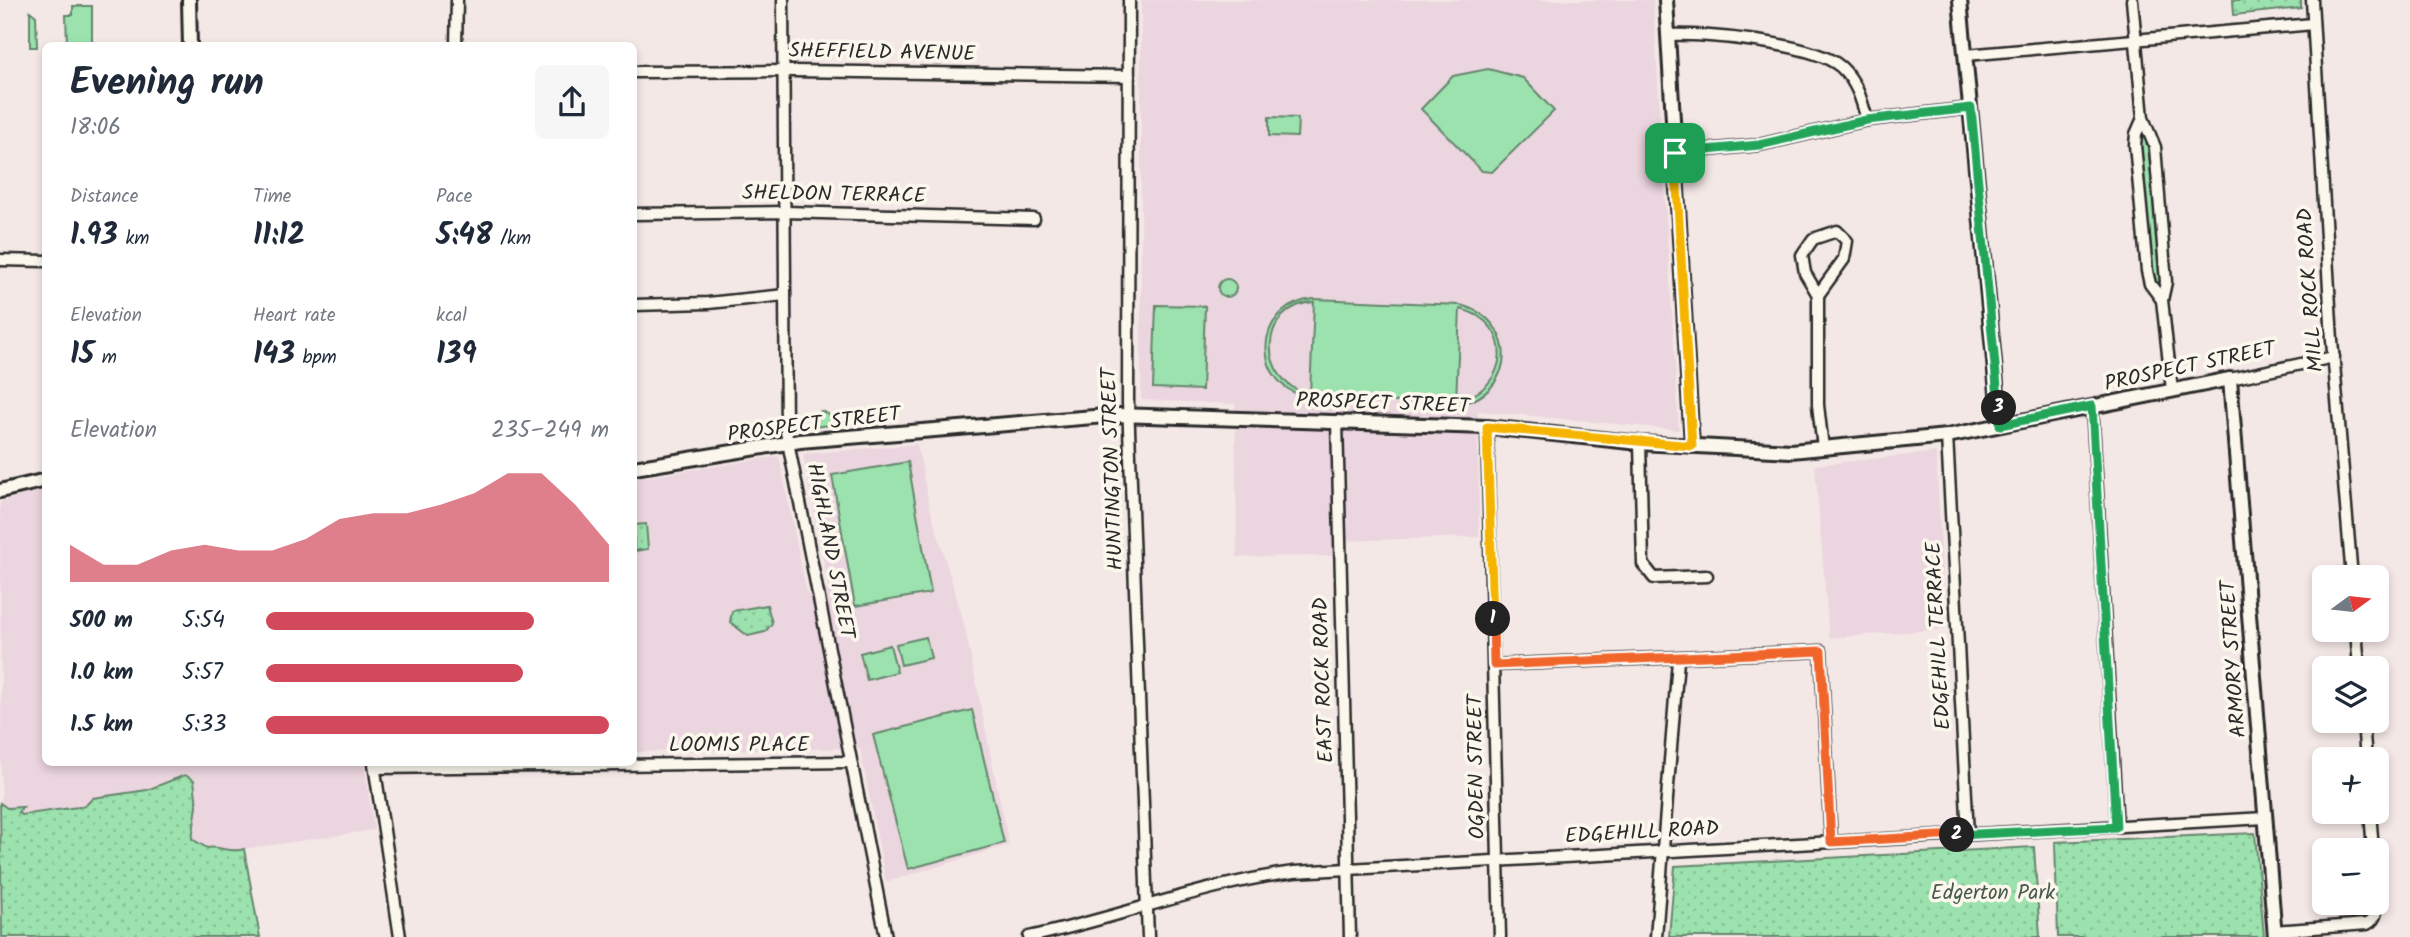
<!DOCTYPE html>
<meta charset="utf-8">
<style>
:root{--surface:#fff;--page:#f6f6f7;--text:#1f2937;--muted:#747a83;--accent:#d1495b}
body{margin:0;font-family:Kalam,sans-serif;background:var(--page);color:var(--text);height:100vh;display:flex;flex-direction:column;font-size:26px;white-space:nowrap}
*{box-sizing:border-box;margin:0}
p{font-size:23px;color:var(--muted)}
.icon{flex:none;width:38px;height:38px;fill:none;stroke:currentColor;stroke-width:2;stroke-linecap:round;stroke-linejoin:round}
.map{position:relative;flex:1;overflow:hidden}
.panel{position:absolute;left:42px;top:42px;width:595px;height:724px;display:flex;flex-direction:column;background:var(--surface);border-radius:10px;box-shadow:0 4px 10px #0003}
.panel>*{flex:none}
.needle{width:46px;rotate:75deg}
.controls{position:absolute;left:2312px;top:565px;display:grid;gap:14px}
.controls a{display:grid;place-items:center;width:77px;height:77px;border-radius:10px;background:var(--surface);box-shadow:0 4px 10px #0003;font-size:35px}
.pin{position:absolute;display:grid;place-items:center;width:60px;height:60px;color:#fff;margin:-30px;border-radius:14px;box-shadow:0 4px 10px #0006}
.km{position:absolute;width:35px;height:35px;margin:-18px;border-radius:50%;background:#222;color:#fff;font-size:19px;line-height:35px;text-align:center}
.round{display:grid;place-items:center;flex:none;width:74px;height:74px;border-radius:10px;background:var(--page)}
.head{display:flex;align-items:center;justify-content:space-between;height:119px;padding:0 28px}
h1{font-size:38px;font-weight:700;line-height:52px}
.metrics{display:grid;grid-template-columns:repeat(3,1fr);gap:10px;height:119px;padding:7px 28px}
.metrics div{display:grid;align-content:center}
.metrics b{font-size:30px;font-weight:700}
.metrics small{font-size:19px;font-weight:400}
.metrics p{font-size:19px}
.chart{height:196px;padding:14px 28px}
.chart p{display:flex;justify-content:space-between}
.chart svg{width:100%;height:126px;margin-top:7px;fill:var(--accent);opacity:.7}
ul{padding:0 28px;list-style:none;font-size:23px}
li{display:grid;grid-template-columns:112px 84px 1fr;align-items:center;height:52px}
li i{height:18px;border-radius:9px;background:var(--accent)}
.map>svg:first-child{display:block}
.built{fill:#ebd5df}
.green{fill:#9ce2ae;stroke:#64866c;stroke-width:2;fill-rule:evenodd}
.park{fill:url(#park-dots);stroke:#64866c;stroke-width:2}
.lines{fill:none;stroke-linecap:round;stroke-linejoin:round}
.minor-casing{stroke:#2b2b2b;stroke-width:15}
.major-casing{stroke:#2b2b2b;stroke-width:18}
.minor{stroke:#fbf7ec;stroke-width:10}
.major{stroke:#fbf7ec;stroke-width:12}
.split-1-casing{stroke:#fff;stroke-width:14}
.split-2-casing{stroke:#fff;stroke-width:14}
.split-3-casing{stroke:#fff;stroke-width:14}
.split-4-casing{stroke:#fff;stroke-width:14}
.split-1{stroke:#f5b400;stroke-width:9}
.split-2{stroke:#f0652b;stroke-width:9}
.split-3{stroke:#22a559;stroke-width:9}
.split-4{stroke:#22a559;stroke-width:9}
.labels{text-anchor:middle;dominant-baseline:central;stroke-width:7;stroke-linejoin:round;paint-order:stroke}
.street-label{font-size:21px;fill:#2b2b2b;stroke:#fbf7ec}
.park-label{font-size:21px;fill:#47594c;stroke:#fbf7ec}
</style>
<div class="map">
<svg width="2410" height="937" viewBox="0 0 2410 937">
<defs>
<pattern id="park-dots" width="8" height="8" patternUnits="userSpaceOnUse" patternTransform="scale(1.75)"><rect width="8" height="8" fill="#9ce2ae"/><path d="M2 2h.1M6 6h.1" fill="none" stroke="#87c296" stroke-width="1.8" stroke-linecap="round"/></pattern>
</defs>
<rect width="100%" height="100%" fill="#f4e8e6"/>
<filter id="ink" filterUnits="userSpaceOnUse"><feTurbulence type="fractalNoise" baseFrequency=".0143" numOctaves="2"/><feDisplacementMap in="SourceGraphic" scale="14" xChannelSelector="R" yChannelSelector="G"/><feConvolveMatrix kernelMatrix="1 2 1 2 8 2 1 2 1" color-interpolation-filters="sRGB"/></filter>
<g filter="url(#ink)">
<g class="built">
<path d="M1141 0H1653L1679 430 1478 411 1479 537 1333 541V556L1237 557 1235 404 1141 400Z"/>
<path d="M917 444 929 504 963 619 1009 845 886 882 860 748 634 752V479L779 456 807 594 829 590 803 454Z"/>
<path d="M1936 452 1945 629 1829 638 1815 465Z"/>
<path d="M45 489 46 763H364L374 830 244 849 260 937H2L0 502Z"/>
</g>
<g class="green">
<path d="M73 6H92V45H67L66 15H73Z"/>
<path d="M30 11 36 16 37 47H30Z"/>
<path d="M1488 69 1523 78 1554 111 1492 172 1482 171 1421 109 1453 76Z"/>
<path d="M1269 117 1298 118 1297 137 1269 136Z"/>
<path d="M2147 136 2162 280 2158 283 2153 279 2140 139Z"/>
<circle cx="1227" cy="288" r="9"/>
<path d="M1314 299 1460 305C1480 310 1496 322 1502 343 1509 368 1493 394 1468 402 1453 407 1435 403 1419 403 1383 401 1347 400 1311 398 1250 387 1252 305 1314 299ZM1314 302 1310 394V395C1256 381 1258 306 1314 302ZM1460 309C1516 322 1511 390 1456 401Z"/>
<path d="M1156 305 1205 306 1202 390 1153 388Z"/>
<path d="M821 411 828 414 833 425 811 427 814 417Z"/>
<path d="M908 462 931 593 855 606 832 475Z"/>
<path d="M926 637 931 658 901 665 896 644Z"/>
<path d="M890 645 897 672 867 680 860 653Z"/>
<path d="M972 710 1004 843 908 869 873 735Z"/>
</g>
<g class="park">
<path d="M2233 0H2301V8L2234 15Z"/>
<path d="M646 524 648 549 634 551V525Z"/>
<path d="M767 605 772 623 765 632 748 636 730 622 732 611Z"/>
<path d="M185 775 194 780 197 806 192 839 207 848C219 845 230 854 244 849L260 937H2L0 803 7 808 23 807 18 812 21 815 85 806 93 798 147 790Z"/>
<path d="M2255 833 2264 937H2058L2055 842Z"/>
<path d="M2034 847 2040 937H1669L1675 866Z"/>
</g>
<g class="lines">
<defs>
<g id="minor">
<path d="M783 0 786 432 886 937"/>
<path d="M1129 0 1128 402 1148 937"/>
<path d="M2132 0 2143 118 2155 147 2166 282 2162 300 2172 390"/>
<path d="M2312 0 2332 340 2352 578"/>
<path d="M1668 35C1705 33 1814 43 1841 67 1857 82 1862 101 1867 120"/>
<path d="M456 46 457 0"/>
<path d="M1966 55 2313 24"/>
<path d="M634 72 794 71 1129 76"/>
<path d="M2143 118 2136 134 2135 145 2147 271 2150 284 2162 300"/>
<path d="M1675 153 1759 145 1867 120 1971 108"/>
<path d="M634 214 785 212 1034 219"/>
<path d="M1837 231 1847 241 1844 259 1818 295 1805 273 1802 255 1813 239Z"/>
<path d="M0 260 46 261"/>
<path d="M1818 295V405L1823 448"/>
<path d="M634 305 708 303 785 295"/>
<path d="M2230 379 2334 357"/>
<path d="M2092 406 2117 827"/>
<path d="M1337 421 1350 937"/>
<path d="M1487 427 1500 937"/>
<path d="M1947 436 1968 835"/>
<path d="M1640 443 1643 564 1654 578 1707 576"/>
<path d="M2356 630 2359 668"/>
<path d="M1494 665 1821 651 1831 842"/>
<path d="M2363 721 2366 760"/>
<path d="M374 764 400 937"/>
<path d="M375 768 851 762"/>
<path d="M2370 812 2373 850"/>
<path d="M2274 931 2367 924C2379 918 2377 904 2376 892"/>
<path d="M1029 937C1118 918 1203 884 1294 872L2265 818"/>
<path d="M1656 937 1678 660"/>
</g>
<g id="major">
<path d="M189 0 190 46"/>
<path d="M1666 0 1692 446"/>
<path d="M1960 0 2000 425"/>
<path d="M634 468 800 441 1118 415 1487 427 1640 443 1791 451 1947 436 2230 379 2275 937"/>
<path d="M0 491 46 480"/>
</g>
</defs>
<use href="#minor" class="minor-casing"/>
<use href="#major" class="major-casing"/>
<use href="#minor" class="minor"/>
<use href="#major" class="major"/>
</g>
</g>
<g class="lines" filter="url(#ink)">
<defs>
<path id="split-1" d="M1493 619 1487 427 1692 446 1675 153"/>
<path id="split-2" d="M1493 619 1494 665 1821 651 1831 842 1957 835"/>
<path id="split-3" d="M1957 835 2116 827 2092 406 2000 425 1999 408"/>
<path id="split-4" d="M1675 153 1759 145 1867 120 1971 108 1999 408"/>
</defs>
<use href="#split-1" class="split-1-casing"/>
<use href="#split-2" class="split-2-casing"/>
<use href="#split-3" class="split-3-casing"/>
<use href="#split-4" class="split-4-casing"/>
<use href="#split-1" class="split-1"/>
<use href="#split-2" class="split-2"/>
<use href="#split-3" class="split-3"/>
<use href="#split-4" class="split-4"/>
</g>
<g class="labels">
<g class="street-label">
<text transform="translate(882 53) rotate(1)">SHEFFIELD AVENUE</text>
<text transform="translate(834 195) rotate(1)">SHELDON TERRACE</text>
<text transform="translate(2311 290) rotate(-94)">MILL ROCK ROAD</text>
<text transform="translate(2190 367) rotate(-12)">PROSPECT STREET</text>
<text transform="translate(1383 404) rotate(2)">PROSPECT STREET</text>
<text transform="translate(814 425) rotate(-7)">PROSPECT STREET</text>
<text transform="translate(1113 469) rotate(-92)">HUNTINGTON STREET</text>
<text transform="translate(830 551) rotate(79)">HIGHLAND STREET</text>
<text transform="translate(1939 636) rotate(-93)">EDGEHILL TERRACE</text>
<text transform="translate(2234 659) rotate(-94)">ARMORY STREET</text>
<text transform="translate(1324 680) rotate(-92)">EAST ROCK ROAD</text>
<text x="739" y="745">LOOMIS PLACE</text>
<text transform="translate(1477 767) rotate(-91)">OGDEN STREET</text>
<text transform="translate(1642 833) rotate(-3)">EDGEHILL ROAD</text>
</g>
<g class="park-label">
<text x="1993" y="893">Edgerton Park</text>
</g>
</g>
</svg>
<div class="controls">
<a><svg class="needle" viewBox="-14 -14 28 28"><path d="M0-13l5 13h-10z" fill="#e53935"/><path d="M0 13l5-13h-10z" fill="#747a83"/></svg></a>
<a><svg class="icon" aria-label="layers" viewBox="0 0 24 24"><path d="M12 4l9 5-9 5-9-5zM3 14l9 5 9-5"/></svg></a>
<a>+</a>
<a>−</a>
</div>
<div class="pin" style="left:1675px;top:153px;background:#1e9e55"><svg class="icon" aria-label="arrive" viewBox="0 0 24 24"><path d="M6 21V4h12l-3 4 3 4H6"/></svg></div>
<b class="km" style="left:1493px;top:619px">1</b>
<b class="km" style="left:1957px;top:835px">2</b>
<b class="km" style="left:1999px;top:408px">3</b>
<section class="panel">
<div class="head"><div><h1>Evening run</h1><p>18:06</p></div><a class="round"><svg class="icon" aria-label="share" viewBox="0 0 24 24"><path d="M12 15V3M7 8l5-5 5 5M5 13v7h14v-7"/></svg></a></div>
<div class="metrics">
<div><p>Distance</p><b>1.93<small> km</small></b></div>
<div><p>Time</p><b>11:12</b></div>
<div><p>Pace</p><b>5:48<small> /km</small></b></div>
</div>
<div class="metrics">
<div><p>Elevation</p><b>15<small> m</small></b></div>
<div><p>Heart rate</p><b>143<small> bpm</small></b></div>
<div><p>kcal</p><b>139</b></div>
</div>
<div class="chart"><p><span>Elevation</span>235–249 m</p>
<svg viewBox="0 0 160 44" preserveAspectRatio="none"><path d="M0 44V31L10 38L20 38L30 33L40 31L50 33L60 33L70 29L80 22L90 20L100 20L110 17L120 13L130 6L140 6L150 17L160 31V44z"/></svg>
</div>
<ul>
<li><b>500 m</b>5:54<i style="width:78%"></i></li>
<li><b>1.0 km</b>5:57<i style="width:75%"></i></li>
<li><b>1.5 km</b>5:33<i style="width:100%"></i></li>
</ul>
</section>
</div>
